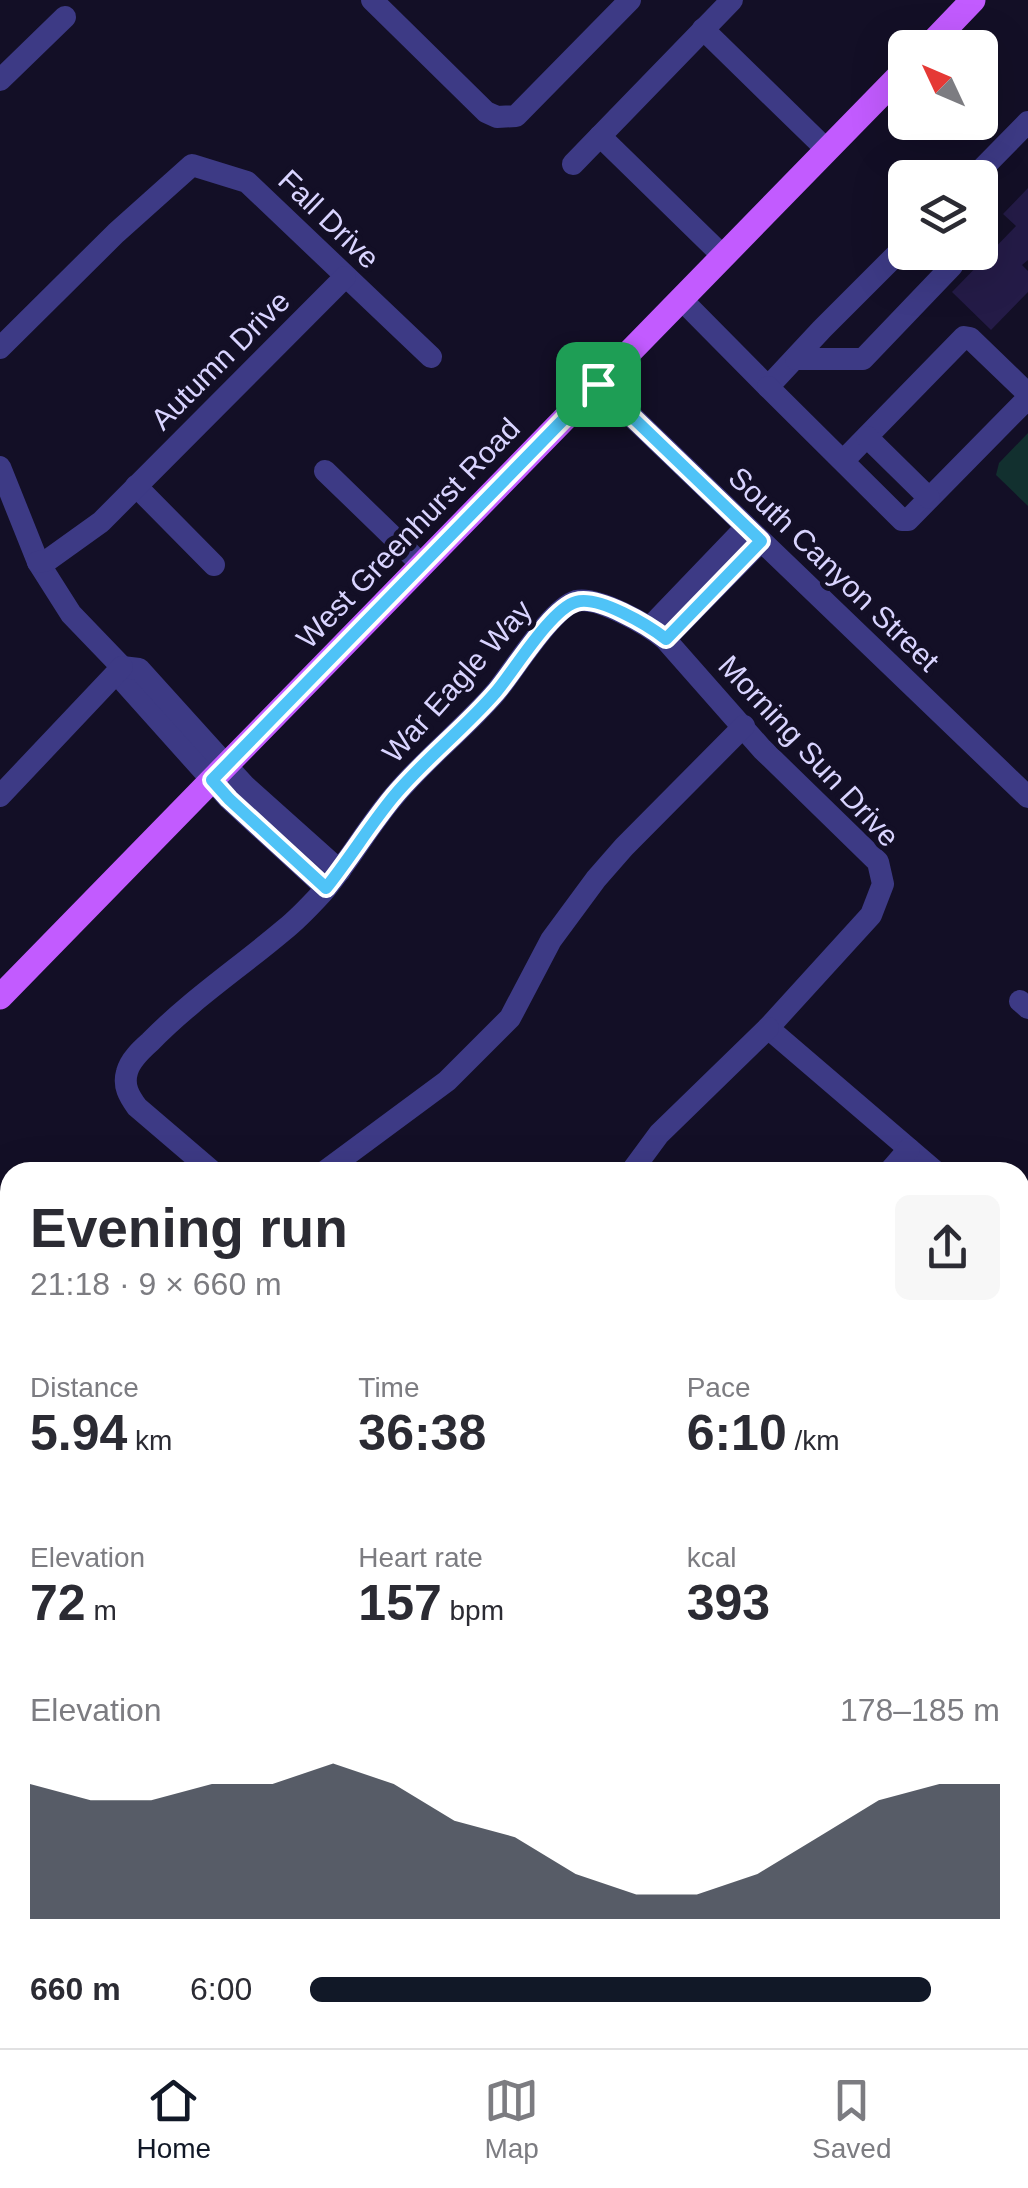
<!DOCTYPE html>
<meta charset="utf-8">
<style>
:root{--surface:#fff;--page:#f7f7f7;--text:#2b2b33;--muted:#7c7c81;--line:#e1e1e2;--accent:#111827}
body{margin:0;font-family:Arial,sans-serif;background:var(--page);color:var(--text);height:100vh;display:flex;flex-direction:column;font-size:38px;white-space:nowrap}
*{box-sizing:border-box;margin:0}
p{font-size:32px;color:var(--muted)}
.icon{flex:none;width:55px;height:55px;fill:none;stroke:currentColor;stroke-width:2;stroke-linecap:round;stroke-linejoin:round}
.map{position:relative;flex:1;overflow:hidden}
.drawer{position:absolute;left:0px;top:1162px;width:1030px;height:888px;display:flex;flex-direction:column;background:var(--surface);border-radius:30px 30px 0 0;box-shadow:0 10px 40px #0002}
.drawer>*{flex:none}
.needle{width:65px;rotate:314deg}
.fabs{position:absolute;left:888px;top:30px;display:grid;gap:20px}
.fabs a{display:grid;place-items:center;width:110px;height:110px;border-radius:15px;background:var(--surface);box-shadow:0 10px 40px #0002;font-size:50px}
.pin{position:absolute;display:grid;place-items:center;width:85px;height:85px;color:#fff;margin:-42px;border-radius:20px;box-shadow:0 5px 15px #0006}
.round{display:grid;place-items:center;flex:none;width:105px;height:105px;border-radius:15px;background:var(--page)}
.headline{display:flex;align-items:center;justify-content:space-between;height:170px;padding:0 30px}
h1{font-size:55px;font-weight:700;line-height:75px}
.figures{display:grid;grid-template-columns:repeat(3,1fr);gap:15px;height:170px;padding:10px 30px}
.figures div{display:grid;align-content:center}
.figures b{font-size:50px;font-weight:700}
.figures small{font-size:28px;font-weight:400}
.figures p{font-size:28px}
.chart{height:280px;padding:20px 30px}
.chart p{display:flex;justify-content:space-between}
.chart svg{width:100%;height:180px;margin-top:10px;fill:var(--accent);opacity:.7}
ul{padding:0 30px;list-style:none;font-size:32px}
li{display:grid;grid-template-columns:160px 120px 1fr;align-items:center;height:75px}
li i{height:25px;border-radius:12px;background:var(--accent)}
.menu{display:flex;justify-content:space-around;align-items:center;height:140px;border-top:2px solid var(--line);background:var(--surface);font-size:28px;color:var(--muted)}
.menu a{display:grid;justify-items:center;gap:5px}
.menu .active{color:var(--accent)}
.map>svg:first-child{display:block}
.green{fill:#12302f}
.building{fill:#241b47}
.lines{fill:none;stroke-linecap:round;stroke-linejoin:round}
.minor{stroke:#3d3a85;stroke-width:22}
.major{stroke:#c25bff;stroke-width:25}
.route-casing{stroke:#fff;stroke-width:20}
.route{stroke:#4fc3f7;stroke-width:12}
.labels{text-anchor:middle;dominant-baseline:central;stroke-width:10;stroke-linejoin:round;paint-order:stroke}
.street-label{font-size:30px;fill:#d9d4ff;stroke:#130f26}
</style>
<div class="map">
<svg width="1028" height="2048" viewBox="0 0 1028 2048">
<rect width="100%" height="100%" fill="#130f26"/>
<path class="green" d="M1028 433V506L996 475 999 463Z"/>
<path class="building" d="M1028 188V260L1022 265 1028 271V292L991 330 952 292 1016 226 1003 214Z"/>
<g class="lines">
<g class="minor">
<path d="M372 0 486 112 497 117 516 116 630 0"/>
<path d="M703 29 827 150"/>
<path d="M0 80 65 17"/>
<path d="M600 136 723 256"/>
<path d="M573 164 732 0"/>
<path d="M973 178 1028 122"/>
<path d="M681 299 768 387 822 329 905 246"/>
<path d="M0 348 116 233 192 165 247 182 431 357"/>
<path d="M796 359H863L952 266 956 252"/>
<path d="M598 384 1028 797"/>
<path d="M768 387 902 520H908L1026 400 1027 393 970 338 964 337 843 461"/>
<path d="M867 437 929 498"/>
<path d="M0 467 38 562 71 614 122 667 125 683 229 799 326 888"/>
<path d="M325 471 422 565"/>
<path d="M136 486 214 565"/>
<path d="M38 562 48 560 101 522 345 277"/>
<path d="M650 627 746 527"/>
<path d="M665 639 761 541"/>
<path d="M122 667 139 669 244 785 340 871"/>
<path d="M0 796 122 667"/>
<path d="M1020 1001 1028 1008"/>
<path d="M213 1172 137 1107C129 1096 123 1086 127 1072 130 1060 141 1050 150 1042 191 1000 239 968 284 930 298 919 310 906 322 893 349 862 368 826 395 795 426 758 465 728 496 692 514 670 552 608 576 601 598 596 648 625 665 639L762 749 878 862 883 884 871 915 768 1028 936 1172"/>
<path d="M324 1172 447 1081 510 1018 551 940 596 879 624 847 744 726"/>
<path d="M631 1172 659 1134 768 1028"/>
<path d="M889 1172 909 1149"/>
<path d="M1020 1243 1028 1250"/>
<path d="M0 1263 10 1273"/>
<path d="M1020 1323 1028 1316"/>
<path d="M0 1560 10 1562"/>
<path d="M0 1784 10 1785"/>
<path d="M1020 1833 1028 1828"/>
<path d="M0 2005 10 2008"/>
<path d="M817 2040 823 2048"/>
</g>
<g class="major">
<path d="M927 48 973 0"/>
<path d="M0 997 905 70"/>
</g>
</g>
<g class="lines">
<defs>
<path id="route" d="M598 384 761 541 666 639C648 625 598 595 576 602 551 609 514 671 496 692 464 729 425 759 394 796 370 825 350 858 326 888L229 799 212 780Z"/>
</defs>
<use href="#route" class="route-casing"/>
<use href="#route" class="route"/>
</g>
<g class="labels">
<g class="street-label">
<text transform="translate(329 219) rotate(44)">Fall Drive</text>
<text transform="translate(220 360) rotate(-45)">Autumn Drive</text>
<text transform="translate(408 533) rotate(-46)">West Greenhurst Road</text>
<text transform="translate(834 569) rotate(44)">South Canyon Street</text>
<text transform="translate(457 681) rotate(-48)">War Eagle Way</text>
<text transform="translate(809 751) rotate(47)">Morning Sun Drive</text>
</g>
</g>
</svg>
<div class="fabs">
<a><svg class="needle" viewBox="-14 -14 28 28"><path d="M0-13l5 13h-10z" fill="#e53935"/><path d="M0 13l5-13h-10z" fill="#7c7c81"/></svg></a>
<a><svg class="icon" aria-label="layers" viewBox="0 0 24 24"><path d="M12 4l9 5-9 5-9-5zM3 14l9 5 9-5"/></svg></a>
</div>
<div class="pin" style="left:598px;top:384px;background:#1e9e55"><svg class="icon" aria-label="arrive" viewBox="0 0 24 24"><path d="M6 21V4h12l-3 4 3 4H6"/></svg></div>
<section class="drawer">
<div class="headline"><div><h1>Evening run</h1><p>21:18 · 9 × 660 m</p></div><a class="round"><svg class="icon" aria-label="share" viewBox="0 0 24 24"><path d="M12 15V3M7 8l5-5 5 5M5 13v7h14v-7"/></svg></a></div>
<div class="figures">
<div><p>Distance</p><b>5.94<small> km</small></b></div>
<div><p>Time</p><b>36:38</b></div>
<div><p>Pace</p><b>6:10<small> /km</small></b></div>
</div>
<div class="figures">
<div><p>Elevation</p><b>72<small> m</small></b></div>
<div><p>Heart rate</p><b>157<small> bpm</small></b></div>
<div><p>kcal</p><b>393</b></div>
</div>
<div class="chart"><p><span>Elevation</span>178–185 m</p>
<svg viewBox="0 0 160 44" preserveAspectRatio="none"><path d="M0 44V11L10 15L20 15L30 11L40 11L50 6L60 11L70 20L80 24L90 33L100 38L110 38L120 33L130 24L140 15L150 11L160 11V44z"/></svg>
</div>
<ul>
<li><b>660 m</b>6:00<i style="width:90%"></i></li>
</ul>
</section>
</div>
<nav class="menu">
<a class="active"><svg class="icon" aria-label="home" viewBox="0 0 24 24"><path d="M3 11l9-7 9 7M6 9v11h12V9"/></svg>Home</a>
<a><svg class="icon" aria-label="map" viewBox="0 0 24 24"><path d="M3 6l6-2 6 2 6-2v14l-6 2-6-2-6 2zM9 4v14M15 6v14"/></svg>Map</a>
<a><svg class="icon" aria-label="saved" viewBox="0 0 24 24"><path d="M7 4h10v16l-5-4-5 4z"/></svg>Saved</a>
</nav>
